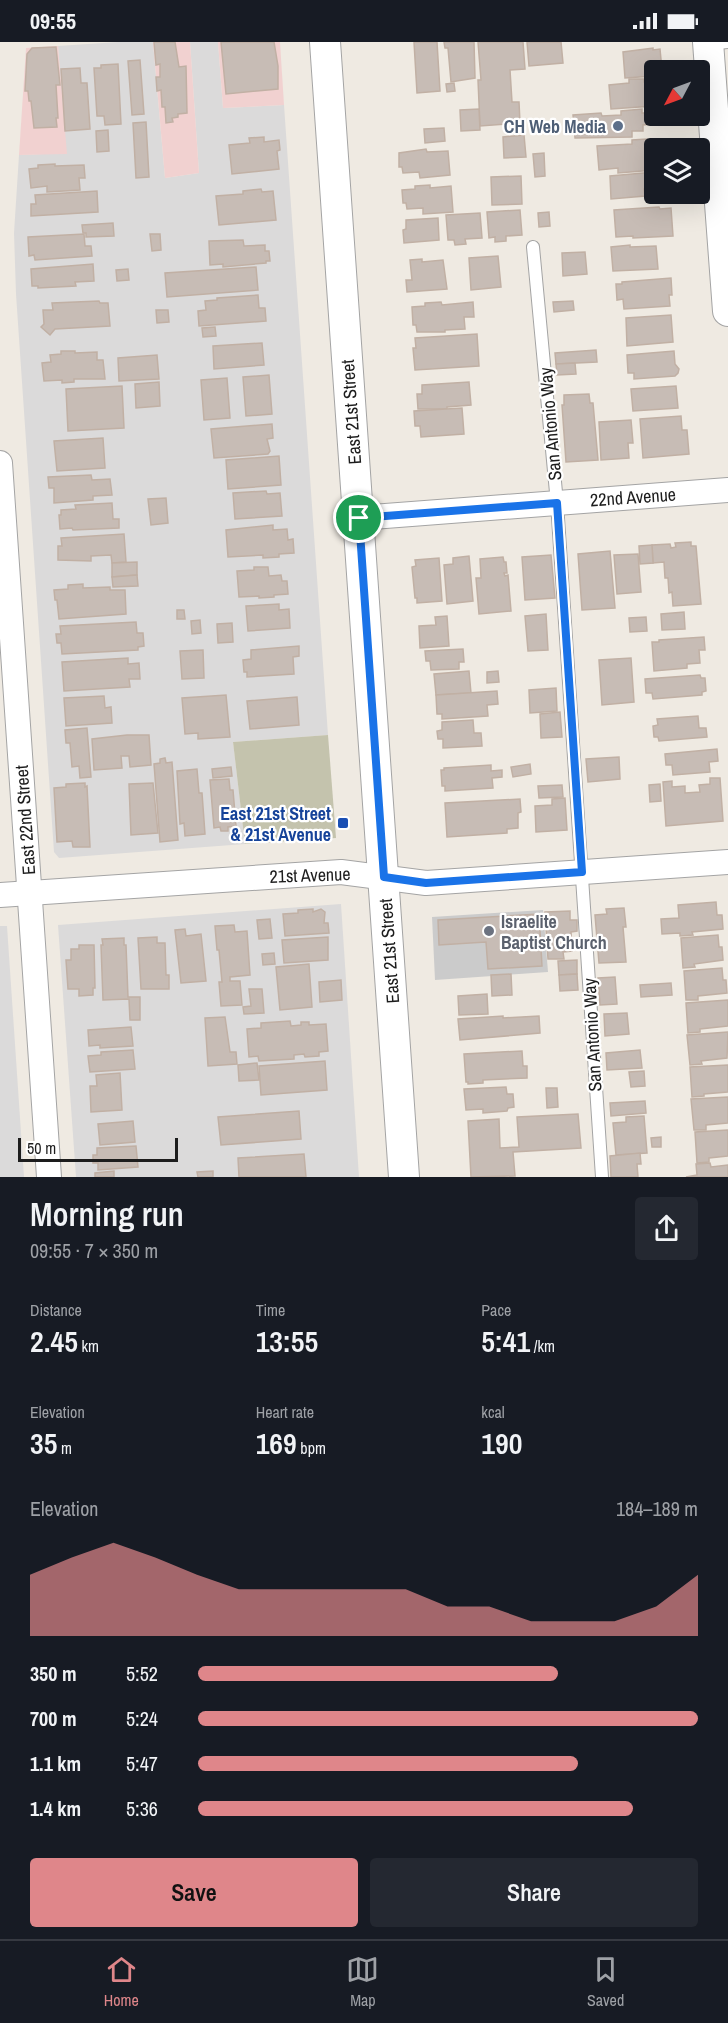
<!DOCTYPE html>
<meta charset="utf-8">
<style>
:root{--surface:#171b24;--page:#242831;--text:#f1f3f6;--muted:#9ea1a6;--line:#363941;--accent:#df868a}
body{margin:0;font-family:"Archivo Narrow",sans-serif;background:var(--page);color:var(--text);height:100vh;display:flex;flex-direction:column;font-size:22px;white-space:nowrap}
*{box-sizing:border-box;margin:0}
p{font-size:20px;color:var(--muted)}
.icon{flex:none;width:33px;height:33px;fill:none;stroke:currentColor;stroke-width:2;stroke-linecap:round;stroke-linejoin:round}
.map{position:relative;height:1135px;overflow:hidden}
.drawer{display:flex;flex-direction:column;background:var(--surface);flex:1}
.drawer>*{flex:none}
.needle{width:39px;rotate:229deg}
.controls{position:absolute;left:644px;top:18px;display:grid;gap:12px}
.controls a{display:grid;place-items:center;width:66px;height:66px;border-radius:6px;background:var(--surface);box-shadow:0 6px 24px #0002;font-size:30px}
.scale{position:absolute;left:18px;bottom:15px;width:160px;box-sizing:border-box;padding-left:6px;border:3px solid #1d1d1d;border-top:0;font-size:16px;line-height:21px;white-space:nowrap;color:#1d1d1d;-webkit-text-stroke:4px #fff;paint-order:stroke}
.pin{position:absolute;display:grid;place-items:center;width:51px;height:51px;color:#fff;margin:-26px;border:3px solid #fff;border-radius:50%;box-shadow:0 2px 6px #0007}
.round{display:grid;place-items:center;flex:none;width:63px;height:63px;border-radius:6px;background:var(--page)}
.head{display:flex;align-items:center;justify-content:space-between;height:102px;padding:0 30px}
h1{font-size:33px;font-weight:600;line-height:45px}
.stats{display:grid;grid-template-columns:repeat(3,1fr);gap:9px;height:102px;padding:6px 30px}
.stats div{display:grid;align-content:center}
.stats b{font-size:30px;font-weight:600}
.stats small{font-size:16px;font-weight:400}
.stats p{font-size:16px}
.chart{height:168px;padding:12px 30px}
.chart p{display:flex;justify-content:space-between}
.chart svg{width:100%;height:108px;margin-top:6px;fill:var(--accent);opacity:.7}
.cta{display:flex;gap:12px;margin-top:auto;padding:12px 30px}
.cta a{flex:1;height:69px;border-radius:6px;background:var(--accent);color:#111;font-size:24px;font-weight:600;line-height:69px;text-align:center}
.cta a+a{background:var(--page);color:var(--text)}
ul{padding:0 30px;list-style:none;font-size:20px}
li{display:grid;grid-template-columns:96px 72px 1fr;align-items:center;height:45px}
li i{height:15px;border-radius:8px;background:var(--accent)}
.status{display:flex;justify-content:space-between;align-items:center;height:42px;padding:0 30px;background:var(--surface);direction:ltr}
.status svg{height:16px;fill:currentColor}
.menu{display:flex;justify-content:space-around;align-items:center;height:84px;border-top:2px solid var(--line);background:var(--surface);font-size:16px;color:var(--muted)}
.menu a{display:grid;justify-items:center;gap:3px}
.menu .selected{color:var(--accent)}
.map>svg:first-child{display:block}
.residential{fill:#dbdada}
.commercial{fill:#f1d1d0}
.religious{fill:#cbcbcb}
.construction{fill:#c4c3ad}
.building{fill:#c7bcb5;stroke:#c1b0a4;stroke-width:1.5}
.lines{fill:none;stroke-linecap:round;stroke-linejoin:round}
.service-casing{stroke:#a4a4a4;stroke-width:14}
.minor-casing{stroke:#a4a4a4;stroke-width:26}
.tertiary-casing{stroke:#a4a4a4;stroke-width:32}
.service{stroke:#fff;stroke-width:12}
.minor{stroke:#fff;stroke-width:24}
.tertiary{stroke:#fff;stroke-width:30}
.route-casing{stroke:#fff;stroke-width:12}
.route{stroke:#1a73e8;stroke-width:8}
.service-dot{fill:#5c6f8a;stroke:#fff;stroke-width:2}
.transit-dot{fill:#1a4fb4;stroke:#fff;stroke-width:2}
.worship-dot{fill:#6b7280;stroke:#fff;stroke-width:2}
.labels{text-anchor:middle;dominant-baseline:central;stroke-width:4.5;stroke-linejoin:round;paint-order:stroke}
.service-label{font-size:18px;font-weight:bold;fill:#4e5e75;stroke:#fff;text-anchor:end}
.street-label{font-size:18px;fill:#1d1d1d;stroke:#fff}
.transit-label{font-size:18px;font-weight:bold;fill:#164399;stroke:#fff;text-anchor:end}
.worship-label{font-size:18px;font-weight:bold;fill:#5b616d;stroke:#fff;text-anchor:start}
</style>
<div class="status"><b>09:55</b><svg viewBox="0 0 49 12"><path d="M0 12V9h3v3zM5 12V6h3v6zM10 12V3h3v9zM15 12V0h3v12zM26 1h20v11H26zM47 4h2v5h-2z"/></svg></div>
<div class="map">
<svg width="728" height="1135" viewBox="0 0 728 1135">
<rect width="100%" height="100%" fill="#efeae2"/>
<g class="residential">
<path d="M118 0H153L165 136 199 131 190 0H218L223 66 284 63 328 693 233 700 245 802 59 816 54 810 16 252 14 191 19 113 66 111 58 4Z"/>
<path d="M341 862 359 1135H76L58 883Z"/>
<path d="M0 884H7L24 1135H0Z"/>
</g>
<g class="commercial">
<path d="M153 0H190L199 131 165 136Z"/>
<path d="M218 0H280L284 63 223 66Z"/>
<path d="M58 4 67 112 19 113 26 6Z"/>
</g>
<path class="religious" d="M543 868 548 930 435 938 432 875Z"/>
<path class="construction" d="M328 693 336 796 245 802 233 700Z"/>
<g class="building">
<path d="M154 0H175L179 25 186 24 187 71 178 72V75L172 76 173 80 166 81 165 65H162L161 48 157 49 156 35H160V22L156 23Z"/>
<path d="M221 0H274L278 24V47L226 52Z"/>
<path d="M414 0H437L440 49 417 51Z"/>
<path d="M444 0H474L475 36 451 40 448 6H445Z"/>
<path d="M478 0H523L525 27 510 28 512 60H519L520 81 480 84 478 38H481Z"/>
<path d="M527 0H561L563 21 529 24Z"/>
<path d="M56 5 60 43H56L58 76H56L57 85 34 86 31 59H29L28 49H25L27 12 32 6Z"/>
<path d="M653 6V8L660 7 662 28H654V34L625 36 623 10Z"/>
<path d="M140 18 144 72 132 73 128 19Z"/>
<path d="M118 22 121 82 105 83 104 74H97L94 26H101V23Z"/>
<path d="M80 26 81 41H87L90 87 65 89 61 27Z"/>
<path d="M629 37H644V40L654 39V64L611 67 609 43 629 41Z"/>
<path d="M454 41 455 49 447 50 446 42Z"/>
<path d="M479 67 480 88 461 89 460 68Z"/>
<path d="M642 67V71H650L651 82 643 83V89H632V95L575 96 573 73 601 71 602 74 621 73V69Z"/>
<path d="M146 80 149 135 136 136 133 81Z"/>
<path d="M444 86 445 99 425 101 424 87Z"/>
<path d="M108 88 109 109 97 110 96 89Z"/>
<path d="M524 93 526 115 504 116 503 95Z"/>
<path d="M264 95V100L279 98 280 108 277 109 279 127 232 132 229 103 250 101 249 96Z"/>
<path d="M647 97 648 101 664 100V106H654V128L618 131V126L599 128 597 104 632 102V98Z"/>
<path d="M426 107 427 110 448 109 450 133 420 136 419 130 403 131 402 125H399V111Z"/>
<path d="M544 111 545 134 535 135 533 112Z"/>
<path d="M55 122V124L84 123 85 136H79L80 148 47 150V144L31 146 29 127 38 126V123Z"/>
<path d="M654 130V142H649V146L644 147 645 154 611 157 610 134Z"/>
<path d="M521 134 522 162 492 163 491 135Z"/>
<path d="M430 143V146L451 144 453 170 423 172V166L407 167 406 161H403L402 148 415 147V144Z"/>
<path d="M261 147 262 150 273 149 276 178 219 183 216 154 243 152V149Z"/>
<path d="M97 149 98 170 31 174V162H36L35 153Z"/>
<path d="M659 165 660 167 671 166 673 194 633 196V194L616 195 614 168Z"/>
<path d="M520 168 522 193 506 194V199L495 200V195L489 196 487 170Z"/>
<path d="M549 170 550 184 539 185 538 171Z"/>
<path d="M480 171 482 196 465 197 466 202 455 203 454 198H448L446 173Z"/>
<path d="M438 176 439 198 404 201 403 188 406 187V178Z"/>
<path d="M113 181 114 194 86 195V191H83L82 183Z"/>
<path d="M84 192 85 204H91L92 214 35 218 34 213 29 214 28 195Z"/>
<path d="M150 192H160L161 208 152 209Z"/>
<path d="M243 198 244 204 265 203V209H269L270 219H266V221L223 225V222L210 223 209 199Z"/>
<path d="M630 203V205L656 204 658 227 613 229 611 205Z"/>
<path d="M585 210 587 232 563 234 562 211Z"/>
<path d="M498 214 501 245 471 248 469 216Z"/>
<path d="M422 217V220L443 218 447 247 407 250 406 238H412L410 218Z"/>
<path d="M93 222 94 239 75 240 76 244 38 246V244H32L31 227Z"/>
<path d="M256 225 258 248 167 255 165 231Z"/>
<path d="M128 227 129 238 117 239 116 228Z"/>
<path d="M671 236 672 253H669L670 264 624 267 623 257 617 258 616 242H622V240Z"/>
<path d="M258 253 259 266H265L266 279 199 284 198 269 206 268 205 259 217 258V256Z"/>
<path d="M99 259 100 261H108L110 284 55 287 50 293 41 285 44 282 43 268H53L52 261Z"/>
<path d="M573 259 574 268 554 270 553 260Z"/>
<path d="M441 260 442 263 473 260 474 275H464L465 287 445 288V290H417L416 283H413L412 265 425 264V261Z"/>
<path d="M156 268H168L169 280 157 281Z"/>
<path d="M671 273 673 300 627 304 626 276Z"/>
<path d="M215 285 216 294 203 295 202 286Z"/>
<path d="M477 292 479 324 415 328 413 306H416L415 296Z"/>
<path d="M262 301 264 323 214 327 213 304Z"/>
<path d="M596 308 597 320 556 322 555 311Z"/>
<path d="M61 309H75V311L97 310V318H103L105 337H74V340L62 341V338L44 339 42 321 51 320 50 313 61 312Z"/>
<path d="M674 309 675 322 679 327 678 331 675 334 634 337V331H628L627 313Z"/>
<path d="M157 313 159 337 119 339 118 316Z"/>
<path d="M575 321 576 332 557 333 556 322Z"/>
<path d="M269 333 272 372 246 374 243 335Z"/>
<path d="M227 336 230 376 204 378 201 338Z"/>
<path d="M159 340 160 364 136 366 135 342Z"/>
<path d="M469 340 471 363 447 365V367H418L417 352H422V343Z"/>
<path d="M122 344 124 386 68 389 66 347Z"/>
<path d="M676 344 678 366 633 369 631 347Z"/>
<path d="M589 352 590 361H593L598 418 566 420 562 363H564V353Z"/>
<path d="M462 366 464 392 421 395 420 384H415L414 369Z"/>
<path d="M681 374 682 388H687L689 412 643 416 640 377Z"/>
<path d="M631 378 633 401H628L629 416 601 418 599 380Z"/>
<path d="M272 382 273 396 267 397 270 409 268 412 214 416 211 387Z"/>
<path d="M103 396 105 426 57 429 54 399Z"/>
<path d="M279 414 281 443 228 447 226 418Z"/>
<path d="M91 433 92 438 110 437 112 453 93 454V458L54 461V446H49L48 435Z"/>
<path d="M266 449 267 452 280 451 282 474 235 477 233 451Z"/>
<path d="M166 456 168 481 151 483 148 457Z"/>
<path d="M112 461 113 477H119V486L73 488 72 486 60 487 59 473H61V468L76 467 75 463Z"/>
<path d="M273 483V488L287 487 288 498 293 497 294 511 279 512V515L263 516V513L228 515 226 488Z"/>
<path d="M124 492 126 520 112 521 111 513 91 514V519L58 518V504H62L61 496Z"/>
<path d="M691 500V504H696L701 562 673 564 672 550 669 551 668 536H665L664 520 653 521 652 503 670 502 671 506 676 505 675 501Z"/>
<path d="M652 503 653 521 640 522 639 504Z"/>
<path d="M610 509 615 566 582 568 578 512Z"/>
<path d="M638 512 641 550 617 552 614 513Z"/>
<path d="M551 513 555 556 525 558 522 515Z"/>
<path d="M469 514 473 559 447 562 444 523 453 522V516Z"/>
<path d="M503 515 504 520H506L507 531H504L505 534 508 533 511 569 479 572 476 536H481L480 517Z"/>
<path d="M439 516 442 559 417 561V556H415L412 525 416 524 415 518Z"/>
<path d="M137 520V533L112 535V521Z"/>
<path d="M254 525H268L269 534 281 533 282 539H287L288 552 274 553V555L259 556V554L239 555 237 529 254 528Z"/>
<path d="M137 533 138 544 113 545 112 535Z"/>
<path d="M83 542V546L110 545V548H125L126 572 59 577 57 558H55L54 548 68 547V543Z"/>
<path d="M279 562V568L289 567 290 586 248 589 246 564Z"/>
<path d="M177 568H184L185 577H177Z"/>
<path d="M684 570 685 587 662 588 661 572Z"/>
<path d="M546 572 548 608 528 609 525 574Z"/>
<path d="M447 574 449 604 420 606 419 584 436 583 435 575Z"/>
<path d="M646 575 647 589 630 590 629 576Z"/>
<path d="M200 578 201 591 192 592 191 579Z"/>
<path d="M136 580 137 591H143L144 604 138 605V608L62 612 61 601H57L56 592H61L60 584Z"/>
<path d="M232 581 233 600 218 601 217 582Z"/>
<path d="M704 595 705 608H699L700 621 687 622V626L654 629 652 600H659V598Z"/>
<path d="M299 604V614L293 615 294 632 247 635V630H244L243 618 251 617V608Z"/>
<path d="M463 607 464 620H459V627L431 628 430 619H426L425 609Z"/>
<path d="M203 608 204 636 182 637 180 609Z"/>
<path d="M128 616V622L139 621 140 637H129L130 645 64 649 62 620Z"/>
<path d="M631 616 634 660 602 663 599 618Z"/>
<path d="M469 629 471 651 436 653 434 632Z"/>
<path d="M498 629 499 640 487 641V630Z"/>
<path d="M700 633 701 636H705L706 649 702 650V653L653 657 652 651H646L645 637Z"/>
<path d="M556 646 557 669 530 671 529 648Z"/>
<path d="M497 649 498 662 487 663 488 674 442 677V672H437L436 653Z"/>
<path d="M226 653 230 695 198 697V691L185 692 182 656Z"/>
<path d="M104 654 105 666 111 665 112 681 66 684 64 656Z"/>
<path d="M297 655 299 683 250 687 247 659Z"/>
<path d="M560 670 562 695 541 696 540 672Z"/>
<path d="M698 674 699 686H706L707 695 659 699 658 695H654L653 684 658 683 657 677Z"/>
<path d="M473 678 474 691H481L482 704 443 706V697H438L437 689 442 688V680Z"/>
<path d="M87 686 91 735 80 736 79 724 72 725 70 701H66L65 688Z"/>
<path d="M127 693H149L151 723 130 725 129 714H121L122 726 94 728 92 697Z"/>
<path d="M717 707 718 719 709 720 710 730 673 733 672 723H666L665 712Z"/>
<path d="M619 715 620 737 588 740 586 717Z"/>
<path d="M165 716 166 721 172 720 178 798 160 800 154 722 160 721V717Z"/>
<path d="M530 722 531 732 513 735 511 725Z"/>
<path d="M491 723V729L502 728V735L492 736 493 746 445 749V744H442L441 728H444V726Z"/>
<path d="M231 725 232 734 213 736 212 727Z"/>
<path d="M197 727 199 751H202L205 792 185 794 184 781 180 782 177 729Z"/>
<path d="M710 736H720L723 779 666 784 663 740 672 739V745L685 744V751L700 750 699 743 710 742Z"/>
<path d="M229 737 230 748H233L236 784 228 785V789H221L220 785 214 786 210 738Z"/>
<path d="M85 741V745L87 744 90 805H73L72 799 57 800 54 746 66 745V742Z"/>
<path d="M153 741 158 791 131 793 129 742Z"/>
<path d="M660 742 661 759 650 760 649 743Z"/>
<path d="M562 743 563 755 539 756 538 744Z"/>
<path d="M565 756 567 788 536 790 535 764 552 763V757Z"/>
<path d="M520 757 521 770 518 771V786L507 787V791L447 795 445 761Z"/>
<path d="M716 860 717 873H722L723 887 692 890 693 893 680 894V891L662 892 661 877 679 876 678 863Z"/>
<path d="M624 866 626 885H623L626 920 599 921 595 873 607 872 606 867Z"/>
<path d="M313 867V870L321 867 325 870 324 881H328L329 891 285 894 283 872 298 871V868Z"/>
<path d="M570 869V878H577V889L571 890 572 909 563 910 564 917H548L545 870Z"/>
<path d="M539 872 542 924 488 927 486 900 439 903 438 878Z"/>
<path d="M270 877 272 896 259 897 257 878Z"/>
<path d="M234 883 235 890 247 889 250 933 230 935V939H240L242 963 221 964 219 940H222L219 908H217L215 884Z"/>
<path d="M185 887 186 894 201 892 206 939 181 941 175 888Z"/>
<path d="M718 893 719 905H722L723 918 694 922 695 925 683 926 681 896Z"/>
<path d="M157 895V901H165L166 933H169V947H141L138 896Z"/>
<path d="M328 895V918L284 921 282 898Z"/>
<path d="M124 896V903H126L128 955H140V978H130L129 957 103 958 101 903H103L102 897Z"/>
<path d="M79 903H94L95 946H93V953L79 954V947H68L66 918H71V907H79Z"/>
<path d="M274 911 275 922 263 923 262 912Z"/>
<path d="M577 918V932L559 933 558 919Z"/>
<path d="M309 922 312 965 280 968 276 925Z"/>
<path d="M722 926 723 938H726L727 951 698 954V958H686L684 929Z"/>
<path d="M511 932 512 953 492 954 491 933Z"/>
<path d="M577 932 578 948 560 949 559 933Z"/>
<path d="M615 935 617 962 600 963 598 936Z"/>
<path d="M341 938 342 958 320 960 319 940Z"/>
<path d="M671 941 672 953 641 955 640 943Z"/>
<path d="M249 947H262L264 971 244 972 243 965 251 964Z"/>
<path d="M487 952 488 972 459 973 458 954Z"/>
<path d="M728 958V984L700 987V990L688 991 686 961Z"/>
<path d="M627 971 629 992 605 994 604 972Z"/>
<path d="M503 974V976L539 974 540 991 460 998 458 977Z"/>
<path d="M225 975 230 1010H236L237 1022 208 1024 205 976Z"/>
<path d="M290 979 291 984 301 983V980H309V983L326 982 328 1009 319 1010V1014L305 1015 304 1012 294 1013V1017L259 1019 258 1014 249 1015 247 987 261 986V981Z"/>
<path d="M131 985 133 1004 100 1006V1003L89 1004 88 988Z"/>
<path d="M728 990 727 1016 701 1019 702 1022 690 1023 687 993Z"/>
<path d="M133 1008 135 1027 90 1030 88 1014 101 1013V1010Z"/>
<path d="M640 1008 642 1026 607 1028 606 1011Z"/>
<path d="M522 1009 523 1024H527V1036L483 1038V1041L468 1042V1040H466L464 1012Z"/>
<path d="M325 1019 327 1048 261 1053 259 1024Z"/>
<path d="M257 1021 259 1038 239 1039 238 1023Z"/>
<path d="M728 1023V1050L704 1052V1054L692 1055 690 1025Z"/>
<path d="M644 1029 645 1044 631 1045 629 1030Z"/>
<path d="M120 1031 122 1068 91 1070 90 1044H97L96 1033Z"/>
<path d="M506 1045 507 1052H513L514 1065 508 1066 507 1069 483 1071V1067L466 1068 464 1047Z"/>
<path d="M546 1046H557L558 1065 547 1066Z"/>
<path d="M728 1055V1081L706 1083V1088H694L691 1057Z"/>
<path d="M645 1059 646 1071 611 1074 610 1061Z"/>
<path d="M299 1069 301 1097 221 1103 218 1075Z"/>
<path d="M578 1072 581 1106 513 1110 515 1134 471 1135 468 1079 499 1077 500 1106 519 1105 517 1075Z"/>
<path d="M644 1074 647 1111 616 1113 613 1081 626 1080V1075Z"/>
<path d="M133 1079 135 1100 100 1103 98 1082Z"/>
<path d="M728 1088V1114L709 1116V1120L697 1121 695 1090Z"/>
<path d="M661 1095V1105H652L651 1096Z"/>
<path d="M136 1104 138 1125 98 1128V1121H93V1113H97V1106Z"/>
<path d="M640 1111 641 1122H637L638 1135H611L610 1114Z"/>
<path d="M304 1112 306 1135H239L238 1116Z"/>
<path d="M710 1121 711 1125 728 1123V1135H686L697 1133 696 1122Z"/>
<path d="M114 1129V1135H95V1131Z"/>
<path d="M213 1129V1135H198L197 1130Z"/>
</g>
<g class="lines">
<defs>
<g id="service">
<path d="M708 2 728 0"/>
<path d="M533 205 557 461 602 1135"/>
</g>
<g id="minor">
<path d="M0 421 49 1135"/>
<path d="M359 476 728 448"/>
<path d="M0 853 341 830 426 841 728 820"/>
</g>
<g id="tertiary">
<path d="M325 0 404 1135"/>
<path d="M708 0 728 269"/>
</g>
</defs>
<use href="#service" class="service-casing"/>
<use href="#minor" class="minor-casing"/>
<use href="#tertiary" class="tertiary-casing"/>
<use href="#service" class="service"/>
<use href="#minor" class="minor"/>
<use href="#tertiary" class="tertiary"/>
</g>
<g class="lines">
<defs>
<path id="route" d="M557 461 582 830 426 841 384 835 359 476Z"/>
</defs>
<use href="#route" class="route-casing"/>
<use href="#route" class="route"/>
</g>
<circle class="service-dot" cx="618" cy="84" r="6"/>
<rect class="transit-dot" x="337" y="775" width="12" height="12" rx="3"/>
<circle class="worship-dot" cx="489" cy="889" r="6"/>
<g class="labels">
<g class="service-label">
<text x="606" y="84">CH Web Media</text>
</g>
<g class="street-label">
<text transform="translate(351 370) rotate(-94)">East 21st Street</text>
<text transform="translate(550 382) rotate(-95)">San Antonio Way</text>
<text transform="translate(633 455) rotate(-4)">22nd Avenue</text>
<text transform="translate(25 778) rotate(-94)">East 22nd Street</text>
<text transform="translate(310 833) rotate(-2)">21st Avenue</text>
<text transform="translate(389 909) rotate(-94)">East 21st Street</text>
<text transform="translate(592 993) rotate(-93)">San Antonio Way</text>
</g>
<g class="transit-label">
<text x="331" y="771">East 21st Street<tspan x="331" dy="21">&amp; 21st Avenue</tspan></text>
</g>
<g class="worship-label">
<text x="501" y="879">Israelite<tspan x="501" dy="21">Baptist Church</tspan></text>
</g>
</g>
</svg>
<div class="controls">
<a><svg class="needle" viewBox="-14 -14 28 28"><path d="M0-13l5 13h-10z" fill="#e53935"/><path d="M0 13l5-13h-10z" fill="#9ea1a6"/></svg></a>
<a><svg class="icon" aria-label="layers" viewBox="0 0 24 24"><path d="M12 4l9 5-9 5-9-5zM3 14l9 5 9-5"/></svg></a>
</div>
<div class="scale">50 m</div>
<div class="pin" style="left:359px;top:476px;background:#1e9e55"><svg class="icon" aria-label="arrive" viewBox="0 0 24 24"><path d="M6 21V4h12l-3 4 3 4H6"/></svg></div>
</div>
<section class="drawer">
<div class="head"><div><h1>Morning run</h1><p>09:55 · 7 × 350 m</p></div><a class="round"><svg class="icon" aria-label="share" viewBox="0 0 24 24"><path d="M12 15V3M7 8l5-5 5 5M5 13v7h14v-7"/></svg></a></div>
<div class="stats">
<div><p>Distance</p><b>2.45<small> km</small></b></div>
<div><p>Time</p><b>13:55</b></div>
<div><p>Pace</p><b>5:41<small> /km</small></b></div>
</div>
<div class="stats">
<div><p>Elevation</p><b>35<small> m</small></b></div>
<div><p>Heart rate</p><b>169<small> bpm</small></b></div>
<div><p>kcal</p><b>190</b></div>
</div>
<div class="chart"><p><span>Elevation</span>184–189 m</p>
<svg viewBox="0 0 160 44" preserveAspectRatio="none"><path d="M0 44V19L10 12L20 6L30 12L40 19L50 25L60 25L70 25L80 25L90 25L100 32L110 32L120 38L130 38L140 38L150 32L160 19V44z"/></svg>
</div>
<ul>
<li><b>350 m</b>5:52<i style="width:72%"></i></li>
<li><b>700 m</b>5:24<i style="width:100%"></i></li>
<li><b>1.1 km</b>5:47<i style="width:76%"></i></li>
<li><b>1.4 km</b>5:36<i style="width:87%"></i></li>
</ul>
<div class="cta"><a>Save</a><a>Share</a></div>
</section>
<nav class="menu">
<a class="selected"><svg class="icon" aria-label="home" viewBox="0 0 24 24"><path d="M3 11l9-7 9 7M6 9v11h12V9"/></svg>Home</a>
<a><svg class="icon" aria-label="map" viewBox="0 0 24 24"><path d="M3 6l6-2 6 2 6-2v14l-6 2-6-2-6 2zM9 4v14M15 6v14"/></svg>Map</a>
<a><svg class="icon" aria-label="saved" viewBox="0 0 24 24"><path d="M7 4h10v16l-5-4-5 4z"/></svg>Saved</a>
</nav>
